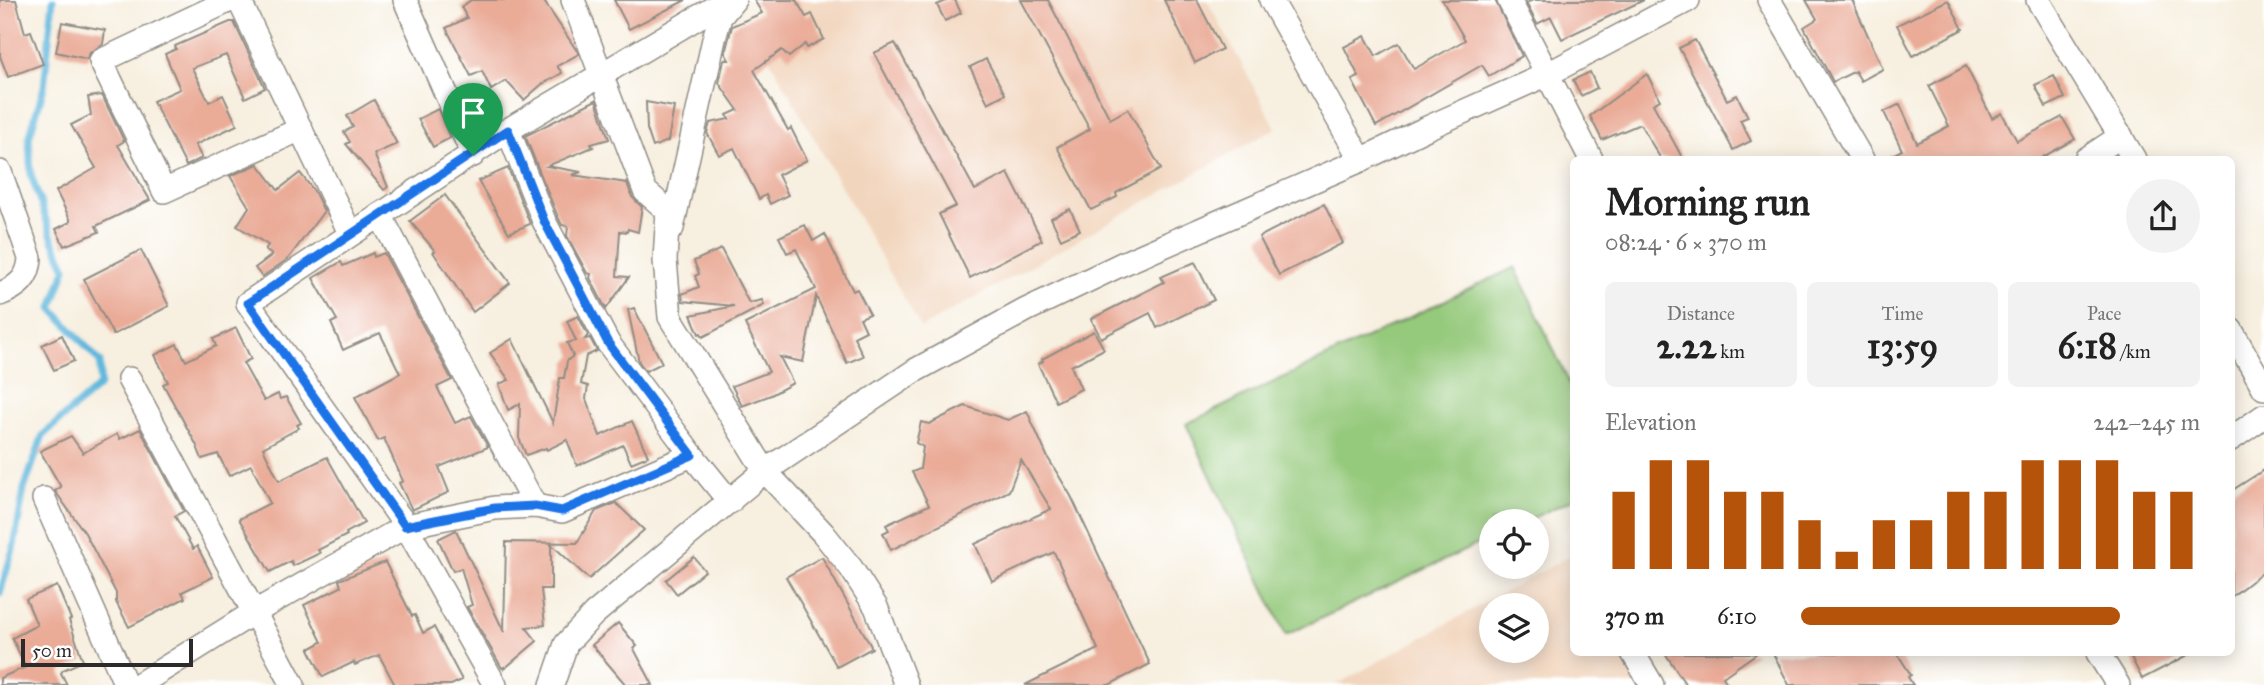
<!DOCTYPE html>
<meta charset="utf-8">
<style>
:root{--surface:#fff;--page:#f2f2f2;--text:#222;--muted:#767676;--accent:#b45309}
body{margin:0;font-family:"IM FELL Great Primer",serif;background:var(--page);color:var(--text);height:100vh;display:flex;flex-direction:column;font-size:26px;white-space:nowrap}
*{box-sizing:border-box;margin:0}
p{font-size:23px;color:var(--muted)}
.icon{flex:none;width:38px;height:38px;fill:none;stroke:currentColor;stroke-width:2;stroke-linecap:round;stroke-linejoin:round}
.map{position:relative;flex:1;overflow:hidden}
.details{position:absolute;left:1570px;top:156px;width:665px;height:500px;display:flex;flex-direction:column;background:var(--surface);border-radius:10px;box-shadow:0 4px 18px #0003}
.details>*{flex:none}
.tools{position:absolute;left:1479px;top:509px;display:grid;gap:14px}
.tools a{display:grid;place-items:center;width:70px;height:70px;border-radius:50%;background:var(--surface);box-shadow:0 4px 18px #0003;font-size:35px}
.scale{position:absolute;left:21px;bottom:18px;width:172px;box-sizing:border-box;padding-left:7px;border:4px solid #2b2b2b;border-top:0;font-size:19px;line-height:24px;white-space:nowrap;color:#2b2b2b;-webkit-text-stroke:5px #fff;paint-order:stroke}
.pin{position:absolute;display:grid;place-items:center;width:60px;height:60px;color:#fff;margin:-72px -30px;border-radius:50% 50% 50% 0;rotate:-45deg;box-shadow:0 0 7px #0007}
.pin .icon{rotate:45deg}
.round{display:grid;place-items:center;flex:none;width:74px;height:74px;border-radius:37px;background:var(--page)}
.headline{display:flex;align-items:center;justify-content:space-between;height:119px;padding:0 35px}
h1{font-size:38px;font-weight:700;line-height:52px}
.stats{display:grid;grid-template-columns:repeat(3,1fr);gap:10px;height:119px;padding:7px 35px}
.stats div{display:grid;align-content:center;border-radius:10px;background:var(--page);text-align:center}
.stats b{font-size:35px;font-weight:700}
.stats small{font-size:19px;font-weight:400}
.stats p{font-size:19px}
.chart{height:196px;padding:14px 35px}
.chart p{display:flex;justify-content:space-between}
.chart svg{width:100%;height:126px;margin-top:7px;stroke:var(--accent);stroke-width:6}
ul{padding:0 35px;list-style:none;font-size:23px}
li{display:grid;grid-template-columns:112px 84px 1fr;align-items:center;height:52px}
li i{height:18px;border-radius:9px;background:var(--accent)}
.map>svg:first-child{display:block}
.built{fill:#f2d5bd;fill-rule:evenodd}
.green{fill:#95c97b;stroke:#607a53;stroke-width:2}
.lines{fill:none;stroke-linecap:round;stroke-linejoin:round}
.stream{stroke:#60b7dd;stroke-width:7}
.building{fill:#eaab97}
.minor-casing{stroke:#918d85;stroke-width:26}
.minor{stroke:#fff;stroke-width:23}
.route-casing{stroke:#fff;stroke-width:14}
.route{stroke:#1a73e8;stroke-width:9}
</style>
<div class="map">
<svg width="2264" height="685" viewBox="0 0 2264 685">
<rect width="100%" height="100%" fill="#fff"/>
<filter id="ink" filterUnits="userSpaceOnUse"><feTurbulence type="fractalNoise" baseFrequency=".0143" numOctaves="2"/><feDisplacementMap in="SourceGraphic" scale="14" xChannelSelector="R" yChannelSelector="G"/><feConvolveMatrix kernelMatrix="1 2 1 2 8 2 1 2 1" color-interpolation-filters="sRGB"/></filter>
<filter id="wash" filterUnits="userSpaceOnUse"><feTurbulence type="fractalNoise" baseFrequency=".00686" numOctaves="4" result="noise"/><feDisplacementMap in="SourceGraphic" scale="28" xChannelSelector="R" yChannelSelector="G"/><feGaussianBlur stdDeviation="1.57" result="paint"/><feColorMatrix in="noise" values="0 0 0 0 0 0 0 0 0 0 0 0 0 0 0 0 0 1.4 0 .05"/><feComposite in="paint" operator="in"/></filter>
<g filter="url(#wash)">
<rect width="100%" height="100%" fill="#f7efdf"/>
<g class="built">
<path d="M776 0H1207L1276 128 921 328 747 19Z"/>
<path d="M1573 554V653H1629L1647 685H1336ZM1491 606H1536V651H1491Z"/>
</g>
<path class="green" d="M1515 267 1573 391V499L1526 521 1491 522V538L1286 635 1186 424Z"/>
<g class="lines">
<path class="stream" d="M0 593 14 546 24 489 43 435 100 385V362L52 308 66 268 53 240 31 175 29 138 44 87 53 0"/>
</g>
<g id="blocks">
<g class="building">
<path d="M0 0H16L25 33 31 31 43 64 8 77 0 56Z"/>
<path d="M471 0H543L579 54 557 66 562 73 541 85 524 100 506 81 491 90 482 71 471 76 446 28 467 18 461 7Z"/>
<path d="M614 0H686L629 29Z"/>
<path d="M754 0H796L806 17 812 14 824 39 807 48 805 44 789 57 782 50 754 70 788 130 791 128 807 160 778 175 788 195 770 204 766 195 759 199 734 148 719 155 707 133 710 123 729 119 727 115 738 110 719 83 724 60H729L725 53 732 26 762 13Z"/>
<path d="M948 0H955L961 13 945 21 937 5Z"/>
<path d="M1021 0H1048L1110 119 1128 109 1161 169 1116 193 1117 197 1091 210 1057 147 1090 129Z"/>
<path d="M1164 0H1197L1222 49 1195 63Z"/>
<path d="M1442 0H1495L1522 56 1489 76 1482 65 1376 126 1352 80 1359 77 1344 47 1365 36 1376 56 1399 43 1414 69 1465 40Z"/>
<path d="M1533 0H1644L1562 39 1551 17 1537 24 1526 3Z"/>
<path d="M1806 0H1852L1883 69 1861 81 1855 71 1833 82 1804 27 1817 19Z"/>
<path d="M1948 0 1963 29 1913 56 1897 25Z"/>
<path d="M62 22 105 30 103 44 90 53 87 59 56 52Z"/>
<path d="M230 22H234L265 88 245 98 226 55 192 68 209 102 223 95 237 125 195 145 202 158 186 166 153 101 180 89 165 54 176 49 175 46Z"/>
<path d="M1695 40 1727 100 1737 95 1748 117 1740 120 1751 141 1733 150 1679 48Z"/>
<path d="M895 43 975 190 1008 173 1042 240 970 278 939 214 956 206 874 53Z"/>
<path d="M986 59 1005 94 988 103 970 67Z"/>
<path d="M1966 66 1992 118 2002 113 2017 141 2062 117 2075 139 2039 159H1885L1902 150 1884 112 1900 104 1917 143 1949 126 1929 86Z"/>
<path d="M1590 72 1597 88 1581 96 1573 80Z"/>
<path d="M1647 74 1660 100 1653 104 1683 159H1661L1640 124 1602 140 1590 116Z"/>
<path d="M2054 76 2065 98 2046 107 2035 85Z"/>
<path d="M102 95 124 141 118 145 150 200 96 226 99 232 64 246 56 229 70 222V219L56 191 96 168 71 125 91 115 88 97Z"/>
<path d="M374 100 397 144 374 154 388 187 384 190 346 144 350 142 344 132 353 127 347 116Z"/>
<path d="M596 100 609 139 591 144 593 147 547 166 581 172 572 175 627 183 632 197 642 207 638 232 628 229 627 232 620 231 617 276 629 277 606 309 590 278 591 274 587 273 567 236 568 226 562 225 557 215 525 136Z"/>
<path d="M646 102 674 107 668 141 653 147 647 129Z"/>
<path d="M438 109 450 138 433 147 418 119Z"/>
<path d="M258 164 278 190 300 173 314 191 324 211 288 259 262 277 255 268 272 255 265 250 268 245 237 226 249 207 230 176Z"/>
<path d="M508 168 530 224 509 233 478 181Z"/>
<path d="M445 195 510 283 473 312 433 252 435 251 410 221Z"/>
<path d="M1324 204 1343 243 1279 275 1259 237Z"/>
<path d="M1070 209 1080 230 1061 239 1051 218Z"/>
<path d="M805 225 813 241 825 234 853 291 857 289 870 314 860 318 866 331 854 337 863 356 847 363 816 296 803 362 780 357 793 383 771 395 742 406 732 386 769 372 745 324 816 289 796 249 787 253 779 237Z"/>
<path d="M721 249 749 303 762 300 764 305 703 337 701 333 699 334 691 315 734 306 683 301 682 294 699 287 695 276 699 274 694 261Z"/>
<path d="M141 250 169 306 113 335 84 279Z"/>
<path d="M373 253 374 257 384 253 452 380 437 387 455 423 471 416 488 447 439 467 449 492 412 510 399 483 403 481 384 438 378 441 355 397 400 373 380 333 343 350 331 323 337 320 313 278 341 262 343 266Z"/>
<path d="M1195 262 1214 300 1157 328 1150 313 1101 338 1091 319 1164 282 1161 277Z"/>
<path d="M634 308 662 363 646 371 639 362 628 310Z"/>
<path d="M578 316 588 335 585 339 590 338 597 351 586 356 581 384 588 386 586 399 600 436 632 421 648 456 631 463 623 445 577 466 567 440 547 450 546 448 526 455 519 438 520 404 508 410 499 384 509 380 490 353 512 339 553 423 560 378H564L567 361 573 356 567 343 576 341 567 321Z"/>
<path d="M236 328 251 359 243 363 264 401 278 394 280 399 286 397 301 423 297 425 299 428 263 448 279 481 327 457 364 523 346 533 347 535 318 550 320 553 293 566 291 561 270 572 239 519 270 503 251 465 229 476 218 454 202 459 196 444 163 384 168 382 155 355 177 344 186 361 216 346 213 339Z"/>
<path d="M1094 331 1104 349 1071 366 1081 389 1056 402 1038 364 1043 361 1042 359Z"/>
<path d="M62 335 74 361 54 370 42 345Z"/>
<path d="M965 406 1008 420 1027 411 1048 458 1071 496 1150 664 1109 685H1025L1098 649 1054 552 992 581 975 544 1051 509 1021 460 1009 491 891 550 883 533 889 530 886 525 929 505 912 472 920 469 923 447 916 443 921 422 929 424Z"/>
<path d="M140 429 184 511 175 516 193 549 197 546 213 577 182 592 185 598 129 627 116 602V593L85 533 55 491 61 487 40 451 71 436 83 453 117 434 120 439Z"/>
<path d="M2264 470V571L2231 597V491Z"/>
<path d="M616 503 644 530 589 579 551 544V589H541L545 625 526 627 537 641 504 669V667L502 668 467 607 472 605 461 568 453 571 438 539 456 530 504 632 506 542 577 543 596 511Z"/>
<path d="M694 557 705 571 677 594 666 580Z"/>
<path d="M822 557 872 648 837 667 786 577Z"/>
<path d="M385 562 412 616 415 615 423 633 434 627 462 680 451 685H395L379 655 355 665 354 662 323 677 309 649 322 642 304 605 341 587 339 580Z"/>
<path d="M57 586 71 619 69 620 83 661 63 670 61 673 67 685H0V678L26 667 12 638 37 625 26 599Z"/>
<path d="M618 623 637 646 634 649 653 685H626L592 645Z"/>
<path d="M1665 653H1757L1723 677 1728 685H1686Z"/>
<path d="M1773 653H1897L1911 675 1908 677 1913 685H1789Z"/>
<path d="M2129 653H2192L2142 679Z"/>
</g>
</g>
</g>
<g filter="url(#ink)">
<use href="#blocks" fill-opacity="0" stroke="#918d85" stroke-width="2"/>
<g class="lines">
<defs>
<g id="minor">
<path d="M230 0 101 61 164 191 301 129"/>
<path d="M239 0 350 233"/>
<path d="M405 0 473 155"/>
<path d="M573 0 645 191 668 211 665 260 670 317 765 471 823 533 851 568 876 607 906 685"/>
<path d="M1271 0 1361 160"/>
<path d="M1509 0 1591 159"/>
<path d="M1769 0 1862 159"/>
<path d="M2038 0 2134 159"/>
<path d="M508 130 544 221 608 343 692 455 730 502"/>
<path d="M2086 159 2121 136"/>
<path d="M0 172 30 258C29 278 18 287 0 294"/>
<path d="M380 215 535 506"/>
<path d="M672 228 714 39 720 17 734 0"/>
<path d="M2231 330 2264 388"/>
<path d="M129 379 293 685"/>
<path d="M2231 439 2264 416"/>
<path d="M44 499 126 685"/>
<path d="M1633 653 1652 685"/>
<path d="M2098 653 2118 685"/>
<path d="M138 685 253 613 406 526 495 508 535 506 562 511 692 455"/>
<path d="M495 685 406 526 248 303 508 130 727 0"/>
<path d="M552 685 566 644 594 614 765 471 916 370 1026 310 1122 264 1361 160 1427 128 1548 74 1688 0"/>
</g>
</defs>
<use href="#minor" class="minor-casing"/>
<use href="#minor" class="minor"/>
</g>
</g>
<g class="lines" filter="url(#ink)">
<defs>
<path id="route" d="M508 130 544 221 608 343 692 455 562 511 535 506 495 508 405 526 248 303Z"/>
</defs>
<use href="#route" class="route-casing"/>
<use href="#route" class="route"/>
</g>
</svg>
<div class="tools">
<a><svg class="icon" aria-label="locate" viewBox="0 0 24 24"><circle cx="12" cy="12" r="6"/><path d="M12 2v4M12 18v4M2 12h4M18 12h4"/></svg></a>
<a><svg class="icon" aria-label="layers" viewBox="0 0 24 24"><path d="M12 4l9 5-9 5-9-5zM3 14l9 5 9-5"/></svg></a>
</div>
<div class="scale">50 m</div>
<div class="pin" style="left:473px;top:155px;background:#1e9e55"><svg class="icon" aria-label="arrive" viewBox="0 0 24 24"><path d="M6 21V4h12l-3 4 3 4H6"/></svg></div>
<section class="details">
<div class="headline"><div><h1>Morning run</h1><p>08:24 · 6 × 370 m</p></div><a class="round"><svg class="icon" aria-label="share" viewBox="0 0 24 24"><path d="M12 15V3M7 8l5-5 5 5M5 13v7h14v-7"/></svg></a></div>
<div class="stats">
<div><p>Distance</p><b>2.22<small> km</small></b></div>
<div><p>Time</p><b>13:59</b></div>
<div><p>Pace</p><b>6:18<small> /km</small></b></div>
</div>
<div class="chart"><p><span>Elevation</span>242–245 m</p>
<svg viewBox="0 0 160 44" preserveAspectRatio="none"><path d="M5 44V17M15 44V6M25 44V6M35 44V17M45 44V17M55 44V27M65 44V38M75 44V27M85 44V27M95 44V17M105 44V17M115 44V6M125 44V6M135 44V6M145 44V17M155 44V17"/></svg>
</div>
<ul>
<li><b>370 m</b>6:10<i style="width:80%"></i></li>
</ul>
</section>
</div>
